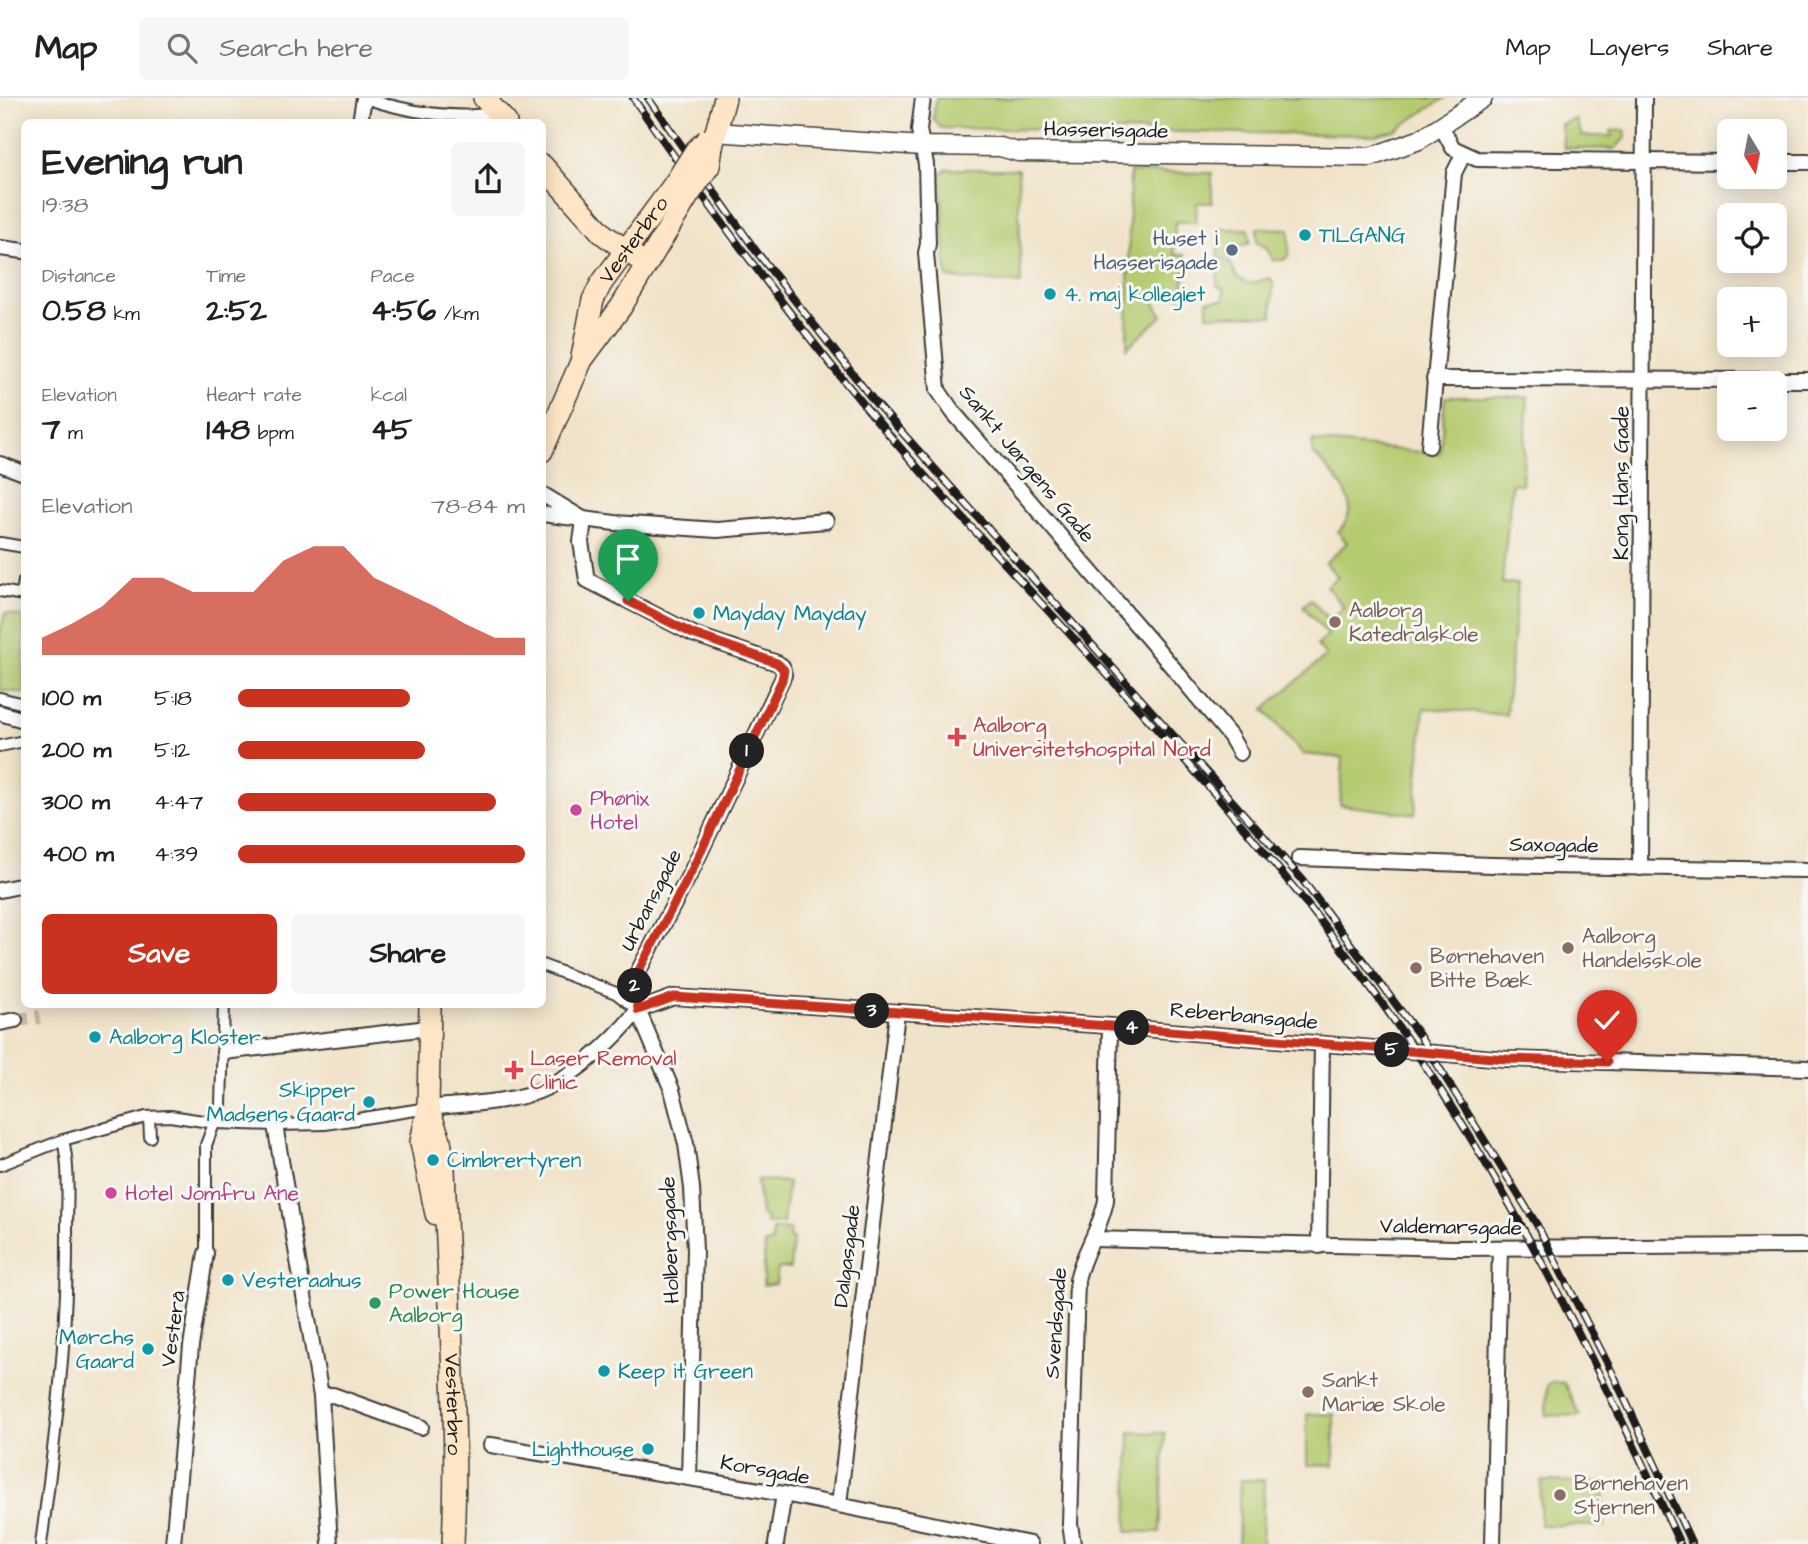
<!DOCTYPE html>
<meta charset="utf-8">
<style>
:root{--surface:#fff;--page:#f6f6f6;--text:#202124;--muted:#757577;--line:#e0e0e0;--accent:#c8321e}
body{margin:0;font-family:"Architects Daughter",sans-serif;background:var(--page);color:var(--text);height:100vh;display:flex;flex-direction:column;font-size:26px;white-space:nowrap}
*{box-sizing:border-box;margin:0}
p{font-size:23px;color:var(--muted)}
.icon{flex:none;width:38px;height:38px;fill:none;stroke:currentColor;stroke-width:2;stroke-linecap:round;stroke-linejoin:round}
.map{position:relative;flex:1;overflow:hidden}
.sheet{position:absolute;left:21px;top:21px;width:525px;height:889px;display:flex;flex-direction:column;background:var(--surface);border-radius:10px;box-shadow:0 4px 18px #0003}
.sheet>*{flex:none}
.needle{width:46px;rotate:170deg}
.buttons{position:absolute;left:1717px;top:21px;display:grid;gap:14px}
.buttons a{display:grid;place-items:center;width:70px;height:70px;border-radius:10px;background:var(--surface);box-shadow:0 4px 18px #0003;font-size:35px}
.pin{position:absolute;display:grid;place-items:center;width:60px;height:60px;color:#fff;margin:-72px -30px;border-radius:50% 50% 50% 0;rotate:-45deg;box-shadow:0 0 7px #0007}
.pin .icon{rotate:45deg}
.km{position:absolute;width:35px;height:35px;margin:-18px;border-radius:50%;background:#222;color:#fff;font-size:19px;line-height:35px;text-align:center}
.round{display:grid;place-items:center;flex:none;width:74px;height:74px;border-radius:10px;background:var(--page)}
.headline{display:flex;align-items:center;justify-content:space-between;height:119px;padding:0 21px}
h1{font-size:38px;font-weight:700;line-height:52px}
.figures{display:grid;grid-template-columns:repeat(3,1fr);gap:10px;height:119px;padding:7px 21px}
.figures div{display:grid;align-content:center}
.figures b{font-size:30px;font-weight:700}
.figures small{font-size:19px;font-weight:400}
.figures p{font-size:19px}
.chart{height:196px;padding:14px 21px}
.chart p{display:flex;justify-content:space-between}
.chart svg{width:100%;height:126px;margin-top:7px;fill:var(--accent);opacity:.7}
.action{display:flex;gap:14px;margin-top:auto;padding:14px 21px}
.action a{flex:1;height:80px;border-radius:10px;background:var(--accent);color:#fff;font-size:28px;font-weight:700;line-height:80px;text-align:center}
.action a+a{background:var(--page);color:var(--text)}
ul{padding:0 21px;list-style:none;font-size:23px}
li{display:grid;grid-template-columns:112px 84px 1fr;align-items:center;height:52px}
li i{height:18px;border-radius:9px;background:var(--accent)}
header{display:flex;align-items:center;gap:42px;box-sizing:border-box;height:98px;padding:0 35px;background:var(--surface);border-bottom:2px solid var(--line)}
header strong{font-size:33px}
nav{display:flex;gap:38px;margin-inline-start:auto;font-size:24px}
.search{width:490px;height:63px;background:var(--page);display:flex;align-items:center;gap:18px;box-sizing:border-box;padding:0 24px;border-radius:10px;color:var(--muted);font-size:26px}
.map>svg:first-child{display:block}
.green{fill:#b5cb70;stroke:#687446;stroke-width:2}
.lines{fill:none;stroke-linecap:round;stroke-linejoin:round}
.minor-tunnel{stroke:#c6bba6;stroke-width:14;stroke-dasharray:14 7;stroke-linecap:butt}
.pedestrian-casing{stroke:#3c3a36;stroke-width:14}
.minor-casing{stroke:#3c3a36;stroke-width:18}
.tertiary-casing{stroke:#3c3a36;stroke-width:21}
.secondary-casing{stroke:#3c3a36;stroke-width:24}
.pedestrian{stroke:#fff;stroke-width:10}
.minor{stroke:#fff;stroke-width:14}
.tertiary{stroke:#fff;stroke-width:18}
.secondary{stroke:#fde5c5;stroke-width:21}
.rail-casing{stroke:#1c1c1c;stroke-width:8}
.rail{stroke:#f6f6f2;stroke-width:5;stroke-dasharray:16;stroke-linecap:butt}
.secondary-bridge-casing{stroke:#3c3a36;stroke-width:24;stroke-linecap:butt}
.secondary-bridge{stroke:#fde5c5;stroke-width:21}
.route-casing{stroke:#fff;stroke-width:14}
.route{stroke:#c8321e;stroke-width:9}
.culture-dot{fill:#0f9aa8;stroke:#f6f6f2;stroke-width:2.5}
.service-dot{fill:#5c6f8a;stroke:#f6f6f2;stroke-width:2.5}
.education-dot{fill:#8d6e63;stroke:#f6f6f2;stroke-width:2.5}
.health-dot{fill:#e0444e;stroke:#f6f6f2;stroke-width:2.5}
.hotel-dot{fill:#d1479c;stroke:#f6f6f2;stroke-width:2.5}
.leisure-dot{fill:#2e9e5b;stroke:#f6f6f2;stroke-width:2.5}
.labels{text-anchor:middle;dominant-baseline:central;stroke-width:6;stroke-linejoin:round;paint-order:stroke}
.street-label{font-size:21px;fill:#1c1c1c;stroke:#f6f6f2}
.culture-label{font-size:21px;fill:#0d838f;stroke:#f6f6f2;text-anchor:start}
.service-label{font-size:21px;fill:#4e5e75;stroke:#f6f6f2;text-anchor:end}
.education-label{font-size:21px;fill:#785e54;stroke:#f6f6f2;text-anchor:start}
.health-label{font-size:21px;fill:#be3a42;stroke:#f6f6f2;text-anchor:start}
.hotel-label{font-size:21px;fill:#b23c85;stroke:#f6f6f2;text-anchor:start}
.leisure-label{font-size:21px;fill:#27864d;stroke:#f6f6f2;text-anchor:start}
</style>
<header>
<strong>Map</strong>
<div class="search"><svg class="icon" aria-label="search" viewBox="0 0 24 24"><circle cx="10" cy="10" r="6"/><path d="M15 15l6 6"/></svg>Search here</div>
<nav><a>Map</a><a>Layers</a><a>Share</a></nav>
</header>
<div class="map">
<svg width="1808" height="1446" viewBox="0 0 1808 1446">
<rect width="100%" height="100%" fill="#f6f6f2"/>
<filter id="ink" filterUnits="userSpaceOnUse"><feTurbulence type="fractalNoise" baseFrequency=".0143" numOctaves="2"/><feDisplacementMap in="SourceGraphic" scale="14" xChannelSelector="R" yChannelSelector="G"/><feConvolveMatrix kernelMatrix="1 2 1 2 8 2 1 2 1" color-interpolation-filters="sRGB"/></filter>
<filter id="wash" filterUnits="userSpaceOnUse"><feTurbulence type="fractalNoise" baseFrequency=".00686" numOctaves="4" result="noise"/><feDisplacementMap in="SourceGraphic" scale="28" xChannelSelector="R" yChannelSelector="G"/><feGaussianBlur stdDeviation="1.57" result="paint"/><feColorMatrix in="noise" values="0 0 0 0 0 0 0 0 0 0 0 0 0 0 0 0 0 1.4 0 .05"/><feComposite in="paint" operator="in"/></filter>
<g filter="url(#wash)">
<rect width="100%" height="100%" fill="#f1e3c9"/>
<g class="green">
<path d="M936 0H1445L1395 32 1374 37 941 30 933 21Z"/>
<path d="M1576 21 1582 38H1612L1611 33 1625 32 1626 39 1615 51 1564 50 1561 26Z"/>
<path d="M947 71H1018L1021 186 947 180 940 77Z"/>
<path d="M1130 74 1212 75V105H1197L1196 124H1175L1174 156 1185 157 1184 198 1151 197 1162 218 1127 250Z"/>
<path d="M1257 130 1289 131V157L1284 162H1273L1266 149 1257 145Z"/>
<path d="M1218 131H1248L1250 145 1238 149 1231 160 1218 161Z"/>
<path d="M1218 164H1230L1237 179 1249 186 1270 180 1273 185 1272 218 1207 217V202H1224V191L1217 188Z"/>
<path d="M1445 299H1528L1522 386H1512L1502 485 1518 486 1506 617 1424 610 1415 716 1340 707 1343 660 1303 656 1264 611 1326 558 1317 547 1328 537 1303 508 1311 501 1329 522 1344 509 1326 488 1338 479 1325 465 1347 445 1338 434C1368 402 1333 379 1312 354L1313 343 1440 356Z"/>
<path d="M5 515 24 519V595L0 592V536Z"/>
<path d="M757 1082 788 1084 783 1125 766 1126V1120L761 1117Z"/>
<path d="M790 1131 789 1140 793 1141 790 1171 778 1170 776 1186 763 1188 765 1146 772 1145 773 1132Z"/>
<path d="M1553 1284 1564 1285 1580 1318 1546 1317 1547 1288Z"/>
<rect x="1307" y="1316" width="27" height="51"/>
<path d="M1130 1334 1165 1335 1160 1434H1127Z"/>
<path d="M1240 1382H1264L1262 1446H1238Z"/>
<path d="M1541 1383 1603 1384 1605 1428 1540 1427Z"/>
</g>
</g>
<g filter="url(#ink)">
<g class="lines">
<path class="minor-tunnel" d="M15 922 40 919"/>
<defs>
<g id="pedestrian">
<path d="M365 0C404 13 456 23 497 14"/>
<path d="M0 445 24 449"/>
<path d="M0 493 24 497"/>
<path d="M22 497 24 483"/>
<path d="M0 600 24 606"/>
<path d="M0 648 24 643"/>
<path d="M542 867 616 895 638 912"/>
<path d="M149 1019 150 1039"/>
<path d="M0 1067 63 1042 146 1019 170 1018 216 1025 275 1027 325 1026 428 1010"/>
<path d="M206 1155V1047L221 1007 224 906"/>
<path d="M41 1446C55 1342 68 1238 67 1132 67 1102 70 1071 63 1042"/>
</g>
<g id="minor">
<path d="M923 0 919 32 926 66 928 146 926 155 938 292 953 314 1159 553 1230 638 1240 655"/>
<path d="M360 24 364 0"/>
<path d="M1441 28 1453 50 1477 61 1729 64"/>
<path d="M1774 64H1808"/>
<path d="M0 150 24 153"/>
<path d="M1434 281 1808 282"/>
<path d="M1429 348 1454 75 1463 57"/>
<path d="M0 366 24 375"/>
<path d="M542 396 583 421"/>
<path d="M542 416 615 425 717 432 826 423"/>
<path d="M0 615 24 622"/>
<path d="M1299 760 1492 767 1808 772"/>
<path d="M1640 770 1644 0"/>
<path d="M0 792 24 787"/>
<path d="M0 925 15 922"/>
<path d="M224 954 428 930"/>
<path d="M428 1010C462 1006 516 1005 546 990 583 971 612 944 638 912L635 883 638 874 692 772 784 577 782 568 777 565 693 536 587 482 581 444 584 422"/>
<path d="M275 1027 321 1298 330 1446"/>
<path d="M1093 1141 1455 1150 1808 1148"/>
<path d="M1319 1148 1322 946"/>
<path d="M321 1298 333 1297 421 1329"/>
<path d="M491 1347 784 1396 1030 1446"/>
<path d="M689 1380 695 1153 692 1090 686 1046 672 992 638 912 674 899 1110 928 1506 961 1808 970"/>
<path d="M839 1406 897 915"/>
<path d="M173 1446 191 1248 206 1155"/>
<path d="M776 1446 784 1396"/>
<path d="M1073 1446 1070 1426 1077 1182C1083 1153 1101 1131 1106 1102L1110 928"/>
<path d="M1493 1446 1500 1150"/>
</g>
<path id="tertiary" d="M714 34 923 48 1000 49 1018 54 1370 59 1419 42 1483 0"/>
<g id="secondary">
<path d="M484 0 506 24"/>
<path d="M712 49 725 0"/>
<path d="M542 67 603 136 637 160"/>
<path d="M584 259 621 209 688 98"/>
<path id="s1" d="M542 353 581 264 593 202 601 186 675 85"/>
<path d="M430 906 428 1010 421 1044 436 1116"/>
<path id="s2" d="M428 1010 440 1042 444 1069C448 1195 459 1320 453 1446"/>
</g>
</defs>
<use href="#pedestrian" class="pedestrian-casing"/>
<use href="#minor" class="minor-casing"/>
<use href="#tertiary" class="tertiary-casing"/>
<use href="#secondary" class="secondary-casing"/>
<use href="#pedestrian" class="pedestrian"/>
<use href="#minor" class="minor"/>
<use href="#tertiary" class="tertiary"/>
<use href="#secondary" class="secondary"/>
<defs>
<g id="rail">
<path d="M633 0C725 131 819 259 925 378 1067 537 1220 689 1348 859 1487 1042 1584 1238 1680 1446"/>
<path d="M648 0 756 153 874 303 1301 780 1419 937 1537 1127 1615 1280 1692 1446"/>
</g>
</defs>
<use href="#rail" class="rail-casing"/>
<use href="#rail" class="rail"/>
<defs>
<g id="secondary-bridge">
<path d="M675 85 696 52 707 42"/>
<path d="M688 98 709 68 712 49"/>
</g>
</defs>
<use href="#secondary-bridge" class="secondary-bridge-casing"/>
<use href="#secondary-bridge" class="secondary-bridge"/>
</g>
</g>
<g class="lines" filter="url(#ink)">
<defs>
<path id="route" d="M628 503 693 536 777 565 784 572 782 582 692 772 638 874 635 883 638 912 674 899 1110 928 1506 961 1607 964"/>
</defs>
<use href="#route" class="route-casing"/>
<use href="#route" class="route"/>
</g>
<g class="culture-dot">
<circle cx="1305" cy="137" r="7"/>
<circle cx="1050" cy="196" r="7"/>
<circle cx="699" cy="515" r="7"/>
<circle cx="95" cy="939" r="7"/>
<circle cx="369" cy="1004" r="7"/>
<circle cx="433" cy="1062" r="7"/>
<circle cx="228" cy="1182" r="7"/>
<circle cx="148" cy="1251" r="7"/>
<circle cx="604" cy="1273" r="7"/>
<circle cx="648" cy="1351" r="7"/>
</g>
<circle class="service-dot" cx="1232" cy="152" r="7"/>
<g class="education-dot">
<circle cx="1335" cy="524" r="7"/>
<circle cx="1568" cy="850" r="7"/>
<circle cx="1416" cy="870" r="7"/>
<circle cx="1308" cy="1294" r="7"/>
<circle cx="1560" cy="1397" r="7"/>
</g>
<g class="health-dot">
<path d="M953.5 628.5h7v7h7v7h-7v7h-7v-7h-7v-7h7z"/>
<path d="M510.5 961.5h7v7h7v7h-7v7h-7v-7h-7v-7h7z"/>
</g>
<g class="hotel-dot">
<circle cx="576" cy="712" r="7"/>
<circle cx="111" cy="1095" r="7"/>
</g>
<circle class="leisure-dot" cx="375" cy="1205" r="7"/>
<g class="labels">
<g class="street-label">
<text transform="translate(1106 32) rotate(1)">Hasserisgade</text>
<text stroke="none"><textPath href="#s1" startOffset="233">Vesterbro</textPath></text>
<text transform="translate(1027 366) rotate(50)">Sankt Jørgens Gade</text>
<text transform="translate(1621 385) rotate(-90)">Kong Hans Gade</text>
<text transform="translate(1554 747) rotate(1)">Saxogade</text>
<text transform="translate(651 802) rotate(-63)">Urbansgade</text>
<text transform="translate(1244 918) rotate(5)">Reberbansgade</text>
<text transform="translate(1451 1129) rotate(1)">Valdemarsgade</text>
<text transform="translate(670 1142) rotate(-92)">Holbergsgade</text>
<text transform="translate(847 1158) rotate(-83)">Dalgasgade</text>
<text transform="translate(1056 1225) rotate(-86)">Svendsgade</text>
<text transform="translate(173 1231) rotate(-82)">Vesterå</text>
<text stroke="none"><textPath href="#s2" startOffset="299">Vesterbro</textPath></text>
<text transform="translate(765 1372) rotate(10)">Korsgade</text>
</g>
<g class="culture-label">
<text x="1319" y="137">TILGANG</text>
<text x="1064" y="196">4. maj kollegiet</text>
<text x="713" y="515">Mayday Mayday</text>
<text x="109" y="939">Aalborg Kloster</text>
<text x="355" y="992" text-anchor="end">Skipper<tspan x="355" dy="24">Madsens Gaard</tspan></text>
<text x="447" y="1062">Cimbrertyren</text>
<text x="242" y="1182">Vesteraahus</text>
<text x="134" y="1239" text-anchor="end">Mørchs<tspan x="134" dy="24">Gaard</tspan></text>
<text x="618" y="1273">Keep it Green</text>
<text x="634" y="1351" text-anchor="end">Lighthouse</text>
</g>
<g class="service-label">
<text x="1218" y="140">Huset i<tspan x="1218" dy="24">Hasserisgade</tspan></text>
</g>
<g class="education-label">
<text x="1349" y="512">Aalborg<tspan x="1349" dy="24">Katedralskole</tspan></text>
<text x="1582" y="838">Aalborg<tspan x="1582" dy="24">Handelsskole</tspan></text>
<text x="1430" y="858">Børnehaven<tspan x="1430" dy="24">Bitte Bæk</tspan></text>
<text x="1322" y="1282">Sankt<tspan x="1322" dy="24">Mariæ Skole</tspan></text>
<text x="1574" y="1385">Børnehaven<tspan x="1574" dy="24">Stjernen</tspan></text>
</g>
<g class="health-label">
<text x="973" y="627">Aalborg<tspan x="973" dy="24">Universitetshospital Nord</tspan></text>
<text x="530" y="960">Laser Removal<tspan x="530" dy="24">Clinic</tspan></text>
</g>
<g class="hotel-label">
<text x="590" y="700">Phønix<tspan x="590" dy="24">Hotel</tspan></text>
<text x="125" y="1095">Hotel Jomfru Ane</text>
</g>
<g class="leisure-label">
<text x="389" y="1193">Power House<tspan x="389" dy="24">Aalborg</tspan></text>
</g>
</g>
</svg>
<div class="buttons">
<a><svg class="needle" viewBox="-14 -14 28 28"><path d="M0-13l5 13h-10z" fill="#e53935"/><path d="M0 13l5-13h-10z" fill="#757577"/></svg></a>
<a><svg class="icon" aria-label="locate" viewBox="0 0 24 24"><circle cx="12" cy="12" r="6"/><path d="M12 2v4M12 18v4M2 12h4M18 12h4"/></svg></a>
<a>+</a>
<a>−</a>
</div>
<div class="pin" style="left:628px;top:503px;background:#1e9e55"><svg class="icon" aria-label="arrive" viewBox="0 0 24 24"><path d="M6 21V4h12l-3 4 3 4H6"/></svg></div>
<div class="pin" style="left:1607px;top:964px;background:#d93025"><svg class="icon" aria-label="check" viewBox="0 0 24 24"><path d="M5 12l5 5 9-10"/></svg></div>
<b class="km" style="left:747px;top:653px">1</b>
<b class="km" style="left:635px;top:888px">2</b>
<b class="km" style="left:872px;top:913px">3</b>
<b class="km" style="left:1132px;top:930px">4</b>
<b class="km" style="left:1392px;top:952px">5</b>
<section class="sheet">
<div class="headline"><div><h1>Evening run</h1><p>19:38</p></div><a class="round"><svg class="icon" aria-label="share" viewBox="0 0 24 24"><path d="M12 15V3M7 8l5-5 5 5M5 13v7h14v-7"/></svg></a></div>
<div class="figures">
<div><p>Distance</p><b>0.58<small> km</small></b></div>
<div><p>Time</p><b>2:52</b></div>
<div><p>Pace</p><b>4:56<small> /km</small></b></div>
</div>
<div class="figures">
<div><p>Elevation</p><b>7<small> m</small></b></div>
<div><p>Heart rate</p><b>148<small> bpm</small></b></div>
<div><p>kcal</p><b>45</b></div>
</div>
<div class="chart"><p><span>Elevation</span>78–84 m</p>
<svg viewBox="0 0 160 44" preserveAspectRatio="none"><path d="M0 44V38L10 33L20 27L30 17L40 17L50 22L60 22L70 22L80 11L90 6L100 6L110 17L120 22L130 27L140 33L150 38L160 38V44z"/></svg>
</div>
<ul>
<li><b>100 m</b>5:18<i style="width:60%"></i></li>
<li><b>200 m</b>5:12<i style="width:65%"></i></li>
<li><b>300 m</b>4:47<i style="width:90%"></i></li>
<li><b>400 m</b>4:39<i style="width:100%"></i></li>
</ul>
<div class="action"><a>Save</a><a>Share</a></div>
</section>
</div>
